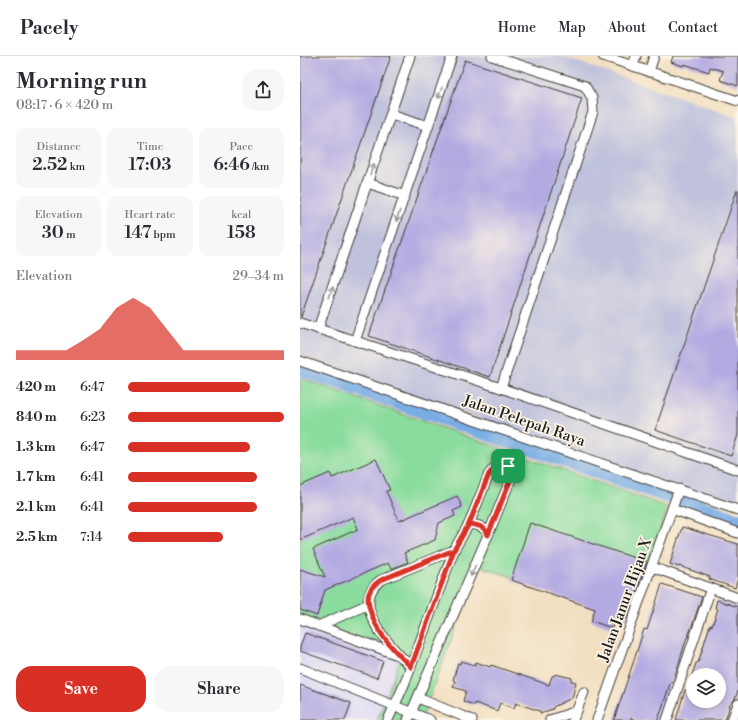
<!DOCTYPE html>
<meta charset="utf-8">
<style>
:root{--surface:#fff;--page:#f7f7f7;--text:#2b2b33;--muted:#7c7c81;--line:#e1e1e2;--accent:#d93025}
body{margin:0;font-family:"Libre Bodoni",serif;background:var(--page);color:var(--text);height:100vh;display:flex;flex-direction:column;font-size:15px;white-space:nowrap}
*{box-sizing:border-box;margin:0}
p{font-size:13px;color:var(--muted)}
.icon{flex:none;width:22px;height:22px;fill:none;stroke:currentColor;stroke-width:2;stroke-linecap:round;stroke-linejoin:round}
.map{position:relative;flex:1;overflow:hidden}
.sheet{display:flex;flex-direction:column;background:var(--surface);width:300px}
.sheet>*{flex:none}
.fabs{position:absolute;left:386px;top:612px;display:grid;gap:8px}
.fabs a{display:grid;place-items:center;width:40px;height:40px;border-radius:50%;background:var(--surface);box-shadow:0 2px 6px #0003;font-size:20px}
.pin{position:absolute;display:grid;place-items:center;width:34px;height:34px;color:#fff;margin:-17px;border-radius:8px;box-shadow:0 2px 6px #0006}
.round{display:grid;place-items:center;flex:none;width:42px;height:42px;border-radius:16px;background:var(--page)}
.head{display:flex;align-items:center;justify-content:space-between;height:68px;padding:0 16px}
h1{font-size:22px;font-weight:600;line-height:30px}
.metrics{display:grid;grid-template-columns:repeat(3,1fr);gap:6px;height:68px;padding:4px 16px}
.metrics div{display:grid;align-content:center;border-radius:10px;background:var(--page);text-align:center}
.metrics b{font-size:17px;font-weight:600}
.metrics small{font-size:11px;font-weight:400}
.metrics p{font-size:11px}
.chart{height:112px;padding:8px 16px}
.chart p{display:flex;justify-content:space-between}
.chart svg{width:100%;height:72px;margin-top:4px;fill:var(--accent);opacity:.7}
.cta{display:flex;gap:8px;margin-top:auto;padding:8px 16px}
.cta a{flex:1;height:46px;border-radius:16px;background:var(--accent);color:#fff;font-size:16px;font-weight:600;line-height:46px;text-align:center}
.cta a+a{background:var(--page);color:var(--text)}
ul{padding:0 16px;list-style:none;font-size:13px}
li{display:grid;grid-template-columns:64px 48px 1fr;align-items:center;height:30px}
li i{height:10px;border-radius:5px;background:var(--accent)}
header{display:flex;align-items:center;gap:24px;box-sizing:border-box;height:56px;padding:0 20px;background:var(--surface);border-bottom:1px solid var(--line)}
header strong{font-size:19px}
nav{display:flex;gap:22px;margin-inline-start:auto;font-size:14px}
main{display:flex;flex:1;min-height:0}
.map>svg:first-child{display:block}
.built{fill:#d9d7f8}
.industrial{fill:#c0c2dd}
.green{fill:#8adc9e;stroke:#537c5d}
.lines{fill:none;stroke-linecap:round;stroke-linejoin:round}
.river{stroke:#77ace5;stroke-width:16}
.building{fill:#b3aae2}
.minor-casing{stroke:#3c3935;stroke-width:11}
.minor{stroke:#fff;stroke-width:9}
.oneway{stroke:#999}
.route-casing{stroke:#fff;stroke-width:8}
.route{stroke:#d93025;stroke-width:5}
.labels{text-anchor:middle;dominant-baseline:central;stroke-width:3.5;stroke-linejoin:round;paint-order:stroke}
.street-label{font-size:15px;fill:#1c1c1c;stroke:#fcf5e5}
</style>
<header>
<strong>Pacely</strong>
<nav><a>Home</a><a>Map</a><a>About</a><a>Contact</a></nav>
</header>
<main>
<section class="sheet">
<div class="head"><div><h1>Morning run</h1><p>08:17 · 6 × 420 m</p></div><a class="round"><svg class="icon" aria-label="share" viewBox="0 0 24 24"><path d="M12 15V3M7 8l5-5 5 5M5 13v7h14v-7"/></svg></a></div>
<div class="metrics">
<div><p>Distance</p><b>2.52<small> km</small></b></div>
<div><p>Time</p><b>17:03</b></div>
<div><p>Pace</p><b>6:46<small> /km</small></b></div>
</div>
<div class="metrics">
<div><p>Elevation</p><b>30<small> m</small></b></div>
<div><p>Heart rate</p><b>147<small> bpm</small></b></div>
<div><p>kcal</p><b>158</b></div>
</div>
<div class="chart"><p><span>Elevation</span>29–34 m</p>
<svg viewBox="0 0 160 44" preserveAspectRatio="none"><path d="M0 44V38L10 38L20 38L30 38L40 32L50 25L60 12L70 6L80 12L90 25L100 38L110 38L120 38L130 38L140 38L150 38L160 38V44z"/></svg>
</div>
<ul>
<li><b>420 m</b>6:47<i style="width:78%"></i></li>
<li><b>840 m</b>6:23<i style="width:100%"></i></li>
<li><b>1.3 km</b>6:47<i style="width:78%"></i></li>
<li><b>1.7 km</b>6:41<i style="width:83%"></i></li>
<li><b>2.1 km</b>6:41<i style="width:83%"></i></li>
<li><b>2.5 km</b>7:14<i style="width:61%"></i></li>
</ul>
<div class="cta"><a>Save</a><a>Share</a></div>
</section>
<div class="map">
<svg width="438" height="664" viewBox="0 0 438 664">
<rect width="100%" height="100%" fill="#fcf5e5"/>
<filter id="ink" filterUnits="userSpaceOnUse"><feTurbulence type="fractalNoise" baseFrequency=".025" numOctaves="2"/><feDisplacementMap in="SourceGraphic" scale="8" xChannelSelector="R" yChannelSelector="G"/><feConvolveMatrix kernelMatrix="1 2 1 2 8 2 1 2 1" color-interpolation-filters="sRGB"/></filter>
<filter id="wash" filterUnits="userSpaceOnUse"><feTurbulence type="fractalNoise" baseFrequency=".012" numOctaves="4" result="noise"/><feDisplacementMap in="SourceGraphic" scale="16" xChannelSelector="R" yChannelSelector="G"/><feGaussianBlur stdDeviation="0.9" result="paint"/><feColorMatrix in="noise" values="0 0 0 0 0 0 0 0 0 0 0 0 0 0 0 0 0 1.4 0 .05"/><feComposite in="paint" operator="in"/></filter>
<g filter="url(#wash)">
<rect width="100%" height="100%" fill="#f2dfc1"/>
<path class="built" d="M0 568 101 604 77 664H0Z"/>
<path class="industrial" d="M0 0H260L438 61V451L194 368 0 299Z"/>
<path class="green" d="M0 322 368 451 329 560 179 510 121 664H77L100 604 0 568Z"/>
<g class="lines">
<g class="river">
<path d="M0 312 369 440"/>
<path d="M383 445 438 465"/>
</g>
</g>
<g id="blocks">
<g class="building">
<path d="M0 0H91L1 261 0 260Z"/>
<path d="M373 0H438V30L420 24 423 15 410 11 409 16 384 8 383 10 371 6Z"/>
<path d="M165 4 282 42 190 321 69 280Z"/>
<path d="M437 134H438V379L431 400 355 374Z"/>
<path d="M76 403 90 434 86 435 99 465 157 440 162 451 153 455 155 460 139 467 135 484 104 497 108 506 91 513 88 507 25 534 17 560 0 554V513L25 521 13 493 58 473 53 461 0 484V430L30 417 32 422Z"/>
<path d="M230 467 347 506 326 563 316 560 312 572 291 565 295 553 211 524Z"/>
<path d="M382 471 438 488V522L435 532 409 523 410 521 379 510V511L370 508Z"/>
<path d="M362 528 402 541 388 581H387L373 626 371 625 358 664H336L331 662 330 664H314L338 592 344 573 347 574Z"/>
<path d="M417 544 438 551V635L435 643 430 649 425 664H376L385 634H387L392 620H393V645H419V619H392L396 607H398L410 569 412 570 418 553 415 552Z"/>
<path d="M5 577 83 605 77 622 0 595V591Z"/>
<path d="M161 605 175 609 176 606 190 611 191 609 249 629 252 620H254L255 618 272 622 271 625 276 626 272 642 253 651V653L240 657V655L216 647 214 652 200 647 197 655 175 647 174 649 163 645 166 635 153 631 155 625 153 624 158 607 160 608Z"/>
<path d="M0 629 51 647 45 664H0Z"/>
</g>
</g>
</g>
<g filter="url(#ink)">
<use href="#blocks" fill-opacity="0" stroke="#3c3935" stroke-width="1"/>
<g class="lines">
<defs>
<g id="minor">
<path d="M192 0 285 30 292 42 293 56 201 332"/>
<path d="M303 0 438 45"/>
<path d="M333 10 336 0"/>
<path d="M349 16 354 0"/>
<path d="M91 58 128 70"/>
<path d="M68 127 105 140"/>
<path d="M0 267 201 332 438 414"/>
<path d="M18 273 110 0"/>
<path d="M55 285 152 0"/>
<path d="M0 305 438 454"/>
<path d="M372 453 438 477"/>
<path d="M169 468C177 469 185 470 188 479"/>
<path d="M352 511 438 542"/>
<path d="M0 563 98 599"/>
<path d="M18 570 69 548"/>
<path d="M111 611C92 592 47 549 81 524L154 494"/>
<path d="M0 612 130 664"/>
<path d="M118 642 172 664"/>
<path d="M88 664 104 629 154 494 169 468 189 418 194 412 202 409 208 410 211 414 212 420 188 479 108 664"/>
<path d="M250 664 277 655"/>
<path d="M273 664 284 636"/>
<path d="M297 664 379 433"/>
<path d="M367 664 411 532"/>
<path d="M432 664 438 648"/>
</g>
</defs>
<use href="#minor" class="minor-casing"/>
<use href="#minor" class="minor"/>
</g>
<defs><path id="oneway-shaft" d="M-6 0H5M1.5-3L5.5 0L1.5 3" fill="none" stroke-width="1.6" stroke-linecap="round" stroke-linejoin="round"/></defs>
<g class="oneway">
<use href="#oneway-shaft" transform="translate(140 37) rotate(109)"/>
<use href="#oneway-shaft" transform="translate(72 113) rotate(-71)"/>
<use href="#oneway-shaft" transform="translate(98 160) rotate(109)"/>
<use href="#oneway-shaft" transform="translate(31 236) rotate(-71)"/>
<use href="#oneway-shaft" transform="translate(173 515) rotate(113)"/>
</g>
</g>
<g class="lines" filter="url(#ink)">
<defs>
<path id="route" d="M208 410 202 409 197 410 189 418 169 468 154 494 81 524C77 527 72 530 70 535 67 540 68 545 69 550 75 576 93 593 111 611L154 494 169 468C177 469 185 470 188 479L212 420 211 414 208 410"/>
</defs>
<use href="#route" class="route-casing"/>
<use href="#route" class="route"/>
</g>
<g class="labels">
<g class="street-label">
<text transform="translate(224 365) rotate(19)">Jalan Pelepah Raya</text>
<text transform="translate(325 544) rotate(-70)">Jalan Janur Hijau X</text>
</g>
</g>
</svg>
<div class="fabs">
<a><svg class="icon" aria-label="layers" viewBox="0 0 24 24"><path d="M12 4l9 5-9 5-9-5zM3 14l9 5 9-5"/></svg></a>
</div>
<div class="pin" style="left:208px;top:410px;background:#1e9e55"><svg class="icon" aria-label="arrive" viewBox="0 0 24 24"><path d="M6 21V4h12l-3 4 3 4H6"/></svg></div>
</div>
</main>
